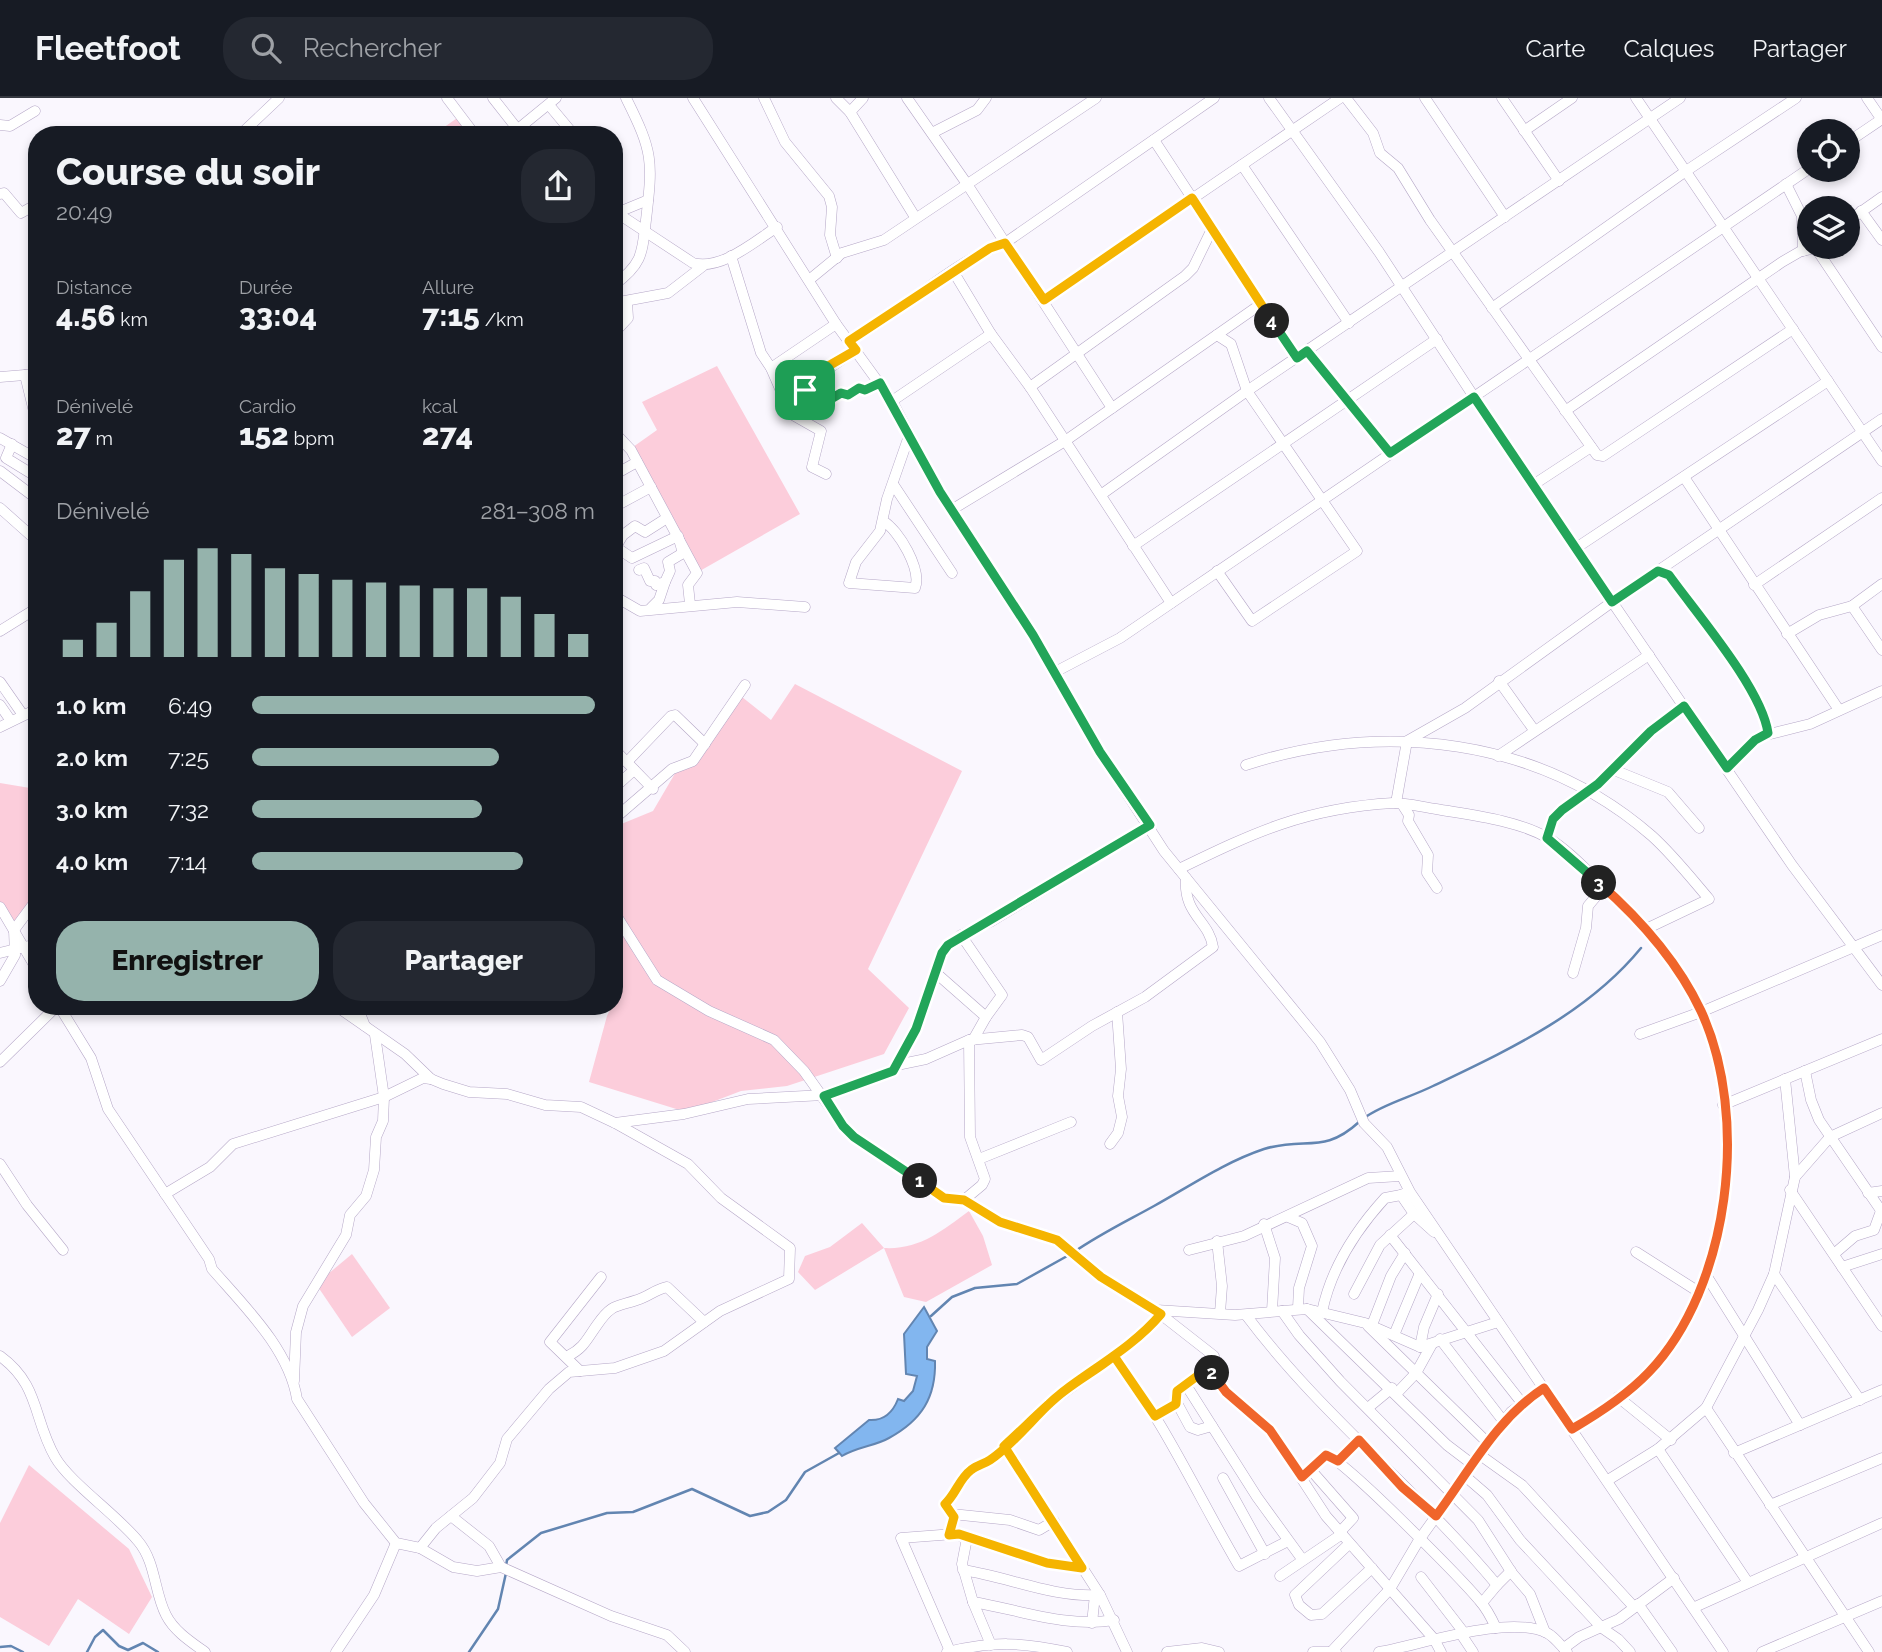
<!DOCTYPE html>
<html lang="fr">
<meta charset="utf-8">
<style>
:root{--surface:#171b24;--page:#242831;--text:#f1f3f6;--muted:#9ea1a6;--line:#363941;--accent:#95b3ac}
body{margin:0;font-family:Raleway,sans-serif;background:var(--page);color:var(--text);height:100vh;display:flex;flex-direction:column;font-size:26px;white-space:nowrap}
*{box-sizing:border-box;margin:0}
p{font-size:23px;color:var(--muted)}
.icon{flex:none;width:38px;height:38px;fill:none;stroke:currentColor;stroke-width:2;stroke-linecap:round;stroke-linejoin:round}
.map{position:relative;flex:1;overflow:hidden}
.sheet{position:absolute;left:28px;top:28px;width:595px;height:889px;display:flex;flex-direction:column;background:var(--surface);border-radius:28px;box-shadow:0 4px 10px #0003}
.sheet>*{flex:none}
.buttons{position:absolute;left:1797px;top:21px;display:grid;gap:14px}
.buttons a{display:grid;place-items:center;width:63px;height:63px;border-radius:50%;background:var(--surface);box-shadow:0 4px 10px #0003;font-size:35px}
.pin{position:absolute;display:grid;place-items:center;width:60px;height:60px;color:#fff;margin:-30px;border-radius:14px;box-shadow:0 4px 10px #0006}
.km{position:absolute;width:35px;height:35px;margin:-18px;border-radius:50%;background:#222;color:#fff;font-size:19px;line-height:35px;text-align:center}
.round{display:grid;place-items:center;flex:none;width:74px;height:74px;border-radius:28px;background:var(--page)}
.overview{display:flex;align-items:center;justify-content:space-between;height:119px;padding:0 28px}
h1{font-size:38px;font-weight:800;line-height:52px}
.stats{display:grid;grid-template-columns:repeat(3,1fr);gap:10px;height:119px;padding:7px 28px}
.stats div{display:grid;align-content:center}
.stats b{font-size:30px;font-weight:800}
.stats small{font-size:19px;font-weight:400}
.stats p{font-size:19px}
.chart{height:196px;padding:14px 28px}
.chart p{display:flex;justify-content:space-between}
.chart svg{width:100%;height:126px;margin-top:7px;stroke:var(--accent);stroke-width:6}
.button{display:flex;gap:14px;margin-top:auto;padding:14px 28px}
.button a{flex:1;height:80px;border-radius:28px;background:var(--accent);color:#111;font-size:28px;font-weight:800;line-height:80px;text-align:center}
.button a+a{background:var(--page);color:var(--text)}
ul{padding:0 28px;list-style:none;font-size:23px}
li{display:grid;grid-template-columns:112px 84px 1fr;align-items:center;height:52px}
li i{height:18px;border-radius:9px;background:var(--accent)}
header{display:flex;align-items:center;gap:42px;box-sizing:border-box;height:98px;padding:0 35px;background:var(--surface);border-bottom:2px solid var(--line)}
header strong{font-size:33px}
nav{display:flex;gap:38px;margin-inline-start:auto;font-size:24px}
.search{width:490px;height:63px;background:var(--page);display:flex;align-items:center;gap:18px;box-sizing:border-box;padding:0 24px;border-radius:28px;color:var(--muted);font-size:26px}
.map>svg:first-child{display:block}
.green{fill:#fccddb}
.water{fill:#82b6ef;stroke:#6285b1;stroke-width:2}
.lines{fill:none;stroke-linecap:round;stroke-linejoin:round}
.stream{stroke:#6285b1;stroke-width:2.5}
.minor-casing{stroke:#b5a7c7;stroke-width:11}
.minor{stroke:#fff;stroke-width:10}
.split-1-casing{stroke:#fff;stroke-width:14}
.split-2-casing{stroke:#fff;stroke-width:14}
.split-3-casing{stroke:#fff;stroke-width:14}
.split-4-casing{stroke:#fff;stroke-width:14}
.split-5-casing{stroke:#fff;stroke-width:14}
.split-1{stroke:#22a559;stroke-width:9}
.split-2{stroke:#f5b400;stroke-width:9}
.split-3{stroke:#f0652b;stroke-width:9}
.split-4{stroke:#22a559;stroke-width:9}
.split-5{stroke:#f5b400;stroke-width:9}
</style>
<header>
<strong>Fleetfoot</strong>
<div class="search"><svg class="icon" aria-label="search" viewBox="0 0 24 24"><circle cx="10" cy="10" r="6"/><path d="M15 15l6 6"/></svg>Rechercher</div>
<nav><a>Carte</a><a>Calques</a><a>Partager</a></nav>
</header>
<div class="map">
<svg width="1882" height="1554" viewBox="0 0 1882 1554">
<rect width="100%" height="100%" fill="#faf7fe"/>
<g class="green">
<path d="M460 18 474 37H254L261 30 436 35Z"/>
<path d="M717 268 800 416 698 474 633 349 657 332 642 304Z"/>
<path d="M795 586 962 673 868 871 909 910 884 956 787 988 741 993 686 1014 589 984 607 918 622 887 614 881V752L620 748 614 740V729L653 713 677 672 692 661 742 599 771 622Z"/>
<path d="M37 683V801L14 832 0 809V685L30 690Z"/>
<path d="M969 1113 983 1138 992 1167 926 1204 904 1199 884 1150 815 1192 798 1174 805 1158 830 1149 862 1125 884 1150C919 1152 942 1133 969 1113Z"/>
<path d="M352 1156 390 1210 352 1239 316 1186Z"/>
<path d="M29 1367 129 1451 152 1499 129 1536 78 1501 49 1548 0 1519V1425Z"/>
</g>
<path class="water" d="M924 1209 937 1233 927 1249V1261L935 1263C936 1299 922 1322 889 1340 875 1348 857 1349 842 1358L835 1350 869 1322C884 1323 893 1314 898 1301L904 1303 913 1293 917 1278 906 1276 904 1236Z"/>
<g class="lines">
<g class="stream">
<path d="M1364 1020C1383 1006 1411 999 1433 988 1508 952 1587 916 1641 850"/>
<path d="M1074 1154C1100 1136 1127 1123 1154 1108 1190 1088 1225 1064 1264 1051 1306 1038 1323 1057 1359 1024"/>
<path d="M931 1218 952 1199 975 1190 1017 1186 1069 1157"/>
<path d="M506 1468 507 1462 541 1435 607 1415 633 1414 692 1391 750 1418 768 1414 786 1402 805 1374 839 1355"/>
<path d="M0 1549 11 1548 23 1554"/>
<path d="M87 1554 95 1539 103 1532 119 1548 128 1552 143 1545 158 1554"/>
<path d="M469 1554 498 1511 506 1475"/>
</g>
<defs>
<g id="minor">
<path d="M447 0 475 37"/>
<path d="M493 0 522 37"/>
<path d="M693 0 836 226 892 303 940 394 1033 537 1100 654 1164 753 1320 944 1350 992 1364 1025 1387 1049 1410 1094 1723 1554"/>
<path d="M764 0 785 44 829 98 832 109 830 137 837 160"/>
<path d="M836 0 850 14 915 119"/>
<path d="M907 0 967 86 1112 310"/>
<path d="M1269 0 1379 154 1518 366 1792 767 1882 887"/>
<path d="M1346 0 1373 35 1380 55 1398 70 1430 122 1597 357 1603 358 1793 231"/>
<path d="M1425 0 1505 119"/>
<path d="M1502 0 1559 83"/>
<path d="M1636 0 1882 363"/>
<path d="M1867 0 1882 22"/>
<path d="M549 7 574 37"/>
<path d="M850 14 863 0"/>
<path d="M0 27 10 28 35 13"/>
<path d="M518 31 556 0"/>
<path d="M1524 33 1572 0"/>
<path d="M932 35 977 12 986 0"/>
<path d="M240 37 279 0"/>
<path d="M1154 42 1297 260"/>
<path d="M1848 44 1882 21"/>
<path d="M1242 67 1349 225"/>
<path d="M1786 86 1802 118 1803 153"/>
<path d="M0 96 4 95 21 115 37 106"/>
<path d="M614 113 693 165C721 173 755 143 777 129"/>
<path d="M1861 113 1882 142"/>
<path d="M614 116 648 102"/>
<path d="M1848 123 1882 99"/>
<path d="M1817 152 1882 249"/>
<path d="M731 158 761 255 771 270 791 316 821 333 812 369 826 376"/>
<path d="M953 173 991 236 1030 289 1171 505"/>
<path d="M809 182 842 155 884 142 1096 0"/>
<path d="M614 187C643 166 642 155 646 122 653 62 653 54 626 0"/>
<path d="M1044 202 1340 0"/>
<path d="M614 205 668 195 703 168"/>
<path d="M1492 210 1686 73 1796 0"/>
<path d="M614 235 628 220 627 204"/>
<path d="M849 243C903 214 948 166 1005 145L1214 0"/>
<path d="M1307 253 1390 355"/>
<path d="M771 270 836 226"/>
<path d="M25 277 37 326"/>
<path d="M0 279 37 276"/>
<path d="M799 285 824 305 841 295 848 297 859 290 865 292 880 285"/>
<path d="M1030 289 1185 178 1193 170 1212 131"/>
<path d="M781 293 822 275 856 252"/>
<path d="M892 303 991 236"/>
<path d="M1565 313 1782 164 1801 153 1822 149"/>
<path d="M614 334 631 352 697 475 688 487 690 506"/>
<path d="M0 340 37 361"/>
<path d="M12 346 6 360 37 379"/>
<path d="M0 373 37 401"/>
<path d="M614 377 637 364"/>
<path d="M1684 379 1839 612"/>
<path d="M893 386 952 475"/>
<path d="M1533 387 1591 349"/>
<path d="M1102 396 1247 293 1680 0"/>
<path d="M614 409 651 389"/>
<path d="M0 410 37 443"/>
<path d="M953 411 1065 343 1261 206"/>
<path d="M883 423C899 432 922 472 915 490L849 485 856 464 880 433 887 401 909 338"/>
<path d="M1133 448 1437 241"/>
<path d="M617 450 632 460 678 438 683 455 668 464 670 473 665 484 656 487 655 483H650L644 470 639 472"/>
<path d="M1576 450 1828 283"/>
<path d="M614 452 623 437 635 428 645 434 667 420"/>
<path d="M1217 473 1252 523 1357 453 1247 293 1231 246 1217 237"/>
<path d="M1658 473 1669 477C1697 516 1762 591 1768 635"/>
<path d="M1754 487 1882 400"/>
<path d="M614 498 640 513 737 504 805 509"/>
<path d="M1852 508 1882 552"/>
<path d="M651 510 659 502 665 484"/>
<path d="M0 533 37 510"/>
<path d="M1787 536 1819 517 1852 508 1882 486"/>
<path d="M1055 574 1120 540 1810 70"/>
<path d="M1499 583 1534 632"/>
<path d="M0 584 23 617"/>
<path d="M0 607 11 623"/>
<path d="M0 629 37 611"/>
<path d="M614 651 653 691"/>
<path d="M1498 658 1649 557"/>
<path d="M627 664 671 618 675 617 705 646"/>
<path d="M1246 667C1384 622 1540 640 1652 738 1673 757 1691 780 1709 801L1646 831"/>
<path d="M1727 670 1758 639 1810 626 1882 593"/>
<path d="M1614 672 1668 694 1699 730"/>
<path d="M614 690 634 672"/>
<path d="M1396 705 1407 643 1465 610 1612 504 1882 321"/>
<path d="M1402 706 1409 717 1408 723 1428 757 1427 775 1437 790"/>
<path d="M614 721 672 671 693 663 745 587"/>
<path d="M1547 740 1553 721 1562 712 1598 686 1651 633 1684 608"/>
<path d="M1179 771C1255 734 1306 710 1393 705 1407 705 1422 709 1436 711 1471 717 1517 722 1548 740 1570 753 1591 777 1610 795 1646 831 1682 869 1702 917 1747 1021 1732 1194 1647 1275 1626 1296 1598 1316 1572 1331"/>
<path d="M0 809 37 872"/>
<path d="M614 814 657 882 709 913 774 942 804 973 843 1028 854 1039 944 1100 964 1102 1000 1124 1057 1142 1101 1179 1156 1212 1235 1217 1307 1211 1365 1225 1420 1249 1498 1224"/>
<path d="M961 837 1002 897 986 919"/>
<path d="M0 855 37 846"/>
<path d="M936 875 986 919 973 942"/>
<path d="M1573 875 1586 830 1588 808 1604 789"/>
<path d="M0 883 15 857 14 832 37 801"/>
<path d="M59 908 91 960 108 1011 209 1161 212 1171C244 1208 289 1251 297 1301L364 1405 396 1445 420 1450 453 1469 477 1473 501 1469 611 1518 667 1537 685 1554"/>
<path d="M336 908 405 956 431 981 443 986 469 994 507 996 545 1007 581 1009 615 1025 688 1066 721 1100 790 1150 789 1181 720 1213 664 1253 615 1270 569 1274 549 1291 507 1341 500 1365 473 1400 436 1430 420 1450"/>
<path d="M357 908 365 928"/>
<path d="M1640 936 1701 914 1882 837"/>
<path d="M0 964 57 908"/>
<path d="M897 967 926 961 969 942 1022 937 1028 939 1041 962 1092 928 1145 899 1213 849C1209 822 1183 817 1186 780"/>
<path d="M1805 973 1811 1002 1819 1022 1882 1114"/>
<path d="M1723 1007 1882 941"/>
<path d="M615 1025 684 1016 748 1001 824 997 893 973 916 931 942 855C955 838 971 832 990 824L1150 727"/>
<path d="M1110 1046 1118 1035 1122 1019 1118 998 1121 971 1117 914"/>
<path d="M979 1061 1071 1024"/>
<path d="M0 1066 27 1107 63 1152"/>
<path d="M1795 1079 1830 1039 1882 1015"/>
<path d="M1790 1092 1882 1228"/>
<path d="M1406 1095 1401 1097 1414 1116 1434 1134"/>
<path d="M1868 1095 1882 1093"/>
<path d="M165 1096 210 1069 233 1046 384 999 423 980 431 981"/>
<path d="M964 1102 982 1087 985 1081 970 1039 969 942"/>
<path d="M1288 1119 1302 1125 1312 1148 1299 1190 1298 1210"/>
<path d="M1264 1126 1275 1160 1272 1213"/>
<path d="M1390 1137 1522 1305"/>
<path d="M1217 1143 1222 1188 1220 1215"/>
<path d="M1189 1152 1244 1138 1368 1080 1400 1078"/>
<path d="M1636 1154 1699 1194"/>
<path d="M1834 1156 1855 1138 1874 1132 1881 1113"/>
<path d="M1842 1169 1882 1156"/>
<path d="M1774 1176 1860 1302"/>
<path d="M1706 1177 1800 1327"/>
<path d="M1354 1196 1380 1147 1414 1116"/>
<path d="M1307 1211 1447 1347 1472 1366"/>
<path d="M1282 1213 1299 1237 1340 1283 1478 1422 1512 1475 1530 1496 1545 1534"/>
<path d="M1322 1214C1331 1170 1355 1133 1385 1100L1401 1097"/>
<path d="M1159 1215 1214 1258 1215 1264 1208 1270 1226 1294 1270 1332 1326 1418 1434 1541 1441 1554"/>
<path d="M1246 1217C1320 1316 1418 1392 1497 1487L1511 1473"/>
<path d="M1372 1227 1391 1178 1405 1155"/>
<path d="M1368 1228 1488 1345"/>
<path d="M1394 1237 1420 1175"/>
<path d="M1440 1241 1504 1324"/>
<path d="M1420 1249 1424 1229 1438 1196"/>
<path d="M0 1258C40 1287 33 1321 55 1359 69 1384 117 1417 138 1443 156 1464 154 1494 166 1517 174 1533 191 1544 205 1554"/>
<path d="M568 1258C584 1250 587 1241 597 1227 612 1205 617 1209 637 1202 648 1199 656 1191 667 1189L704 1224"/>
<path d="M1114 1258C1164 1323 1198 1398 1239 1468L1288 1443"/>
<path d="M580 1273 550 1244 601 1179"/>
<path d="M294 1283 296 1234 303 1208 346 1137 350 1117 366 1098 374 1072 376 1039 383 1023 384 999 375 937"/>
<path d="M1186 1287 1257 1399 1302 1461"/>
<path d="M1397 1295 1416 1275 1432 1246"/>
<path d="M1618 1299 1671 1342"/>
<path d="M1177 1305 1190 1329 1198 1332 1212 1328"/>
<path d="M1369 1309 1392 1290"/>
<path d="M1706 1310 1869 1554"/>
<path d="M1155 1318 1176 1306 1177 1293 1208 1270"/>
<path d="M1004 1348 1100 1497 1127 1554"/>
<path d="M1658 1351 1747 1483"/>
<path d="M1734 1355 1882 1292"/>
<path d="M1480 1357 1522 1387 1634 1509"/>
<path d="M1338 1363 1359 1342"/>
<path d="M1310 1371 1353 1420 1340 1434"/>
<path d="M1465 1378 1487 1397 1520 1442 1602 1530 1618 1541 1630 1554"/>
<path d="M1302 1379 1326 1357C1341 1358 1462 1482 1479 1502 1487 1511 1492 1521 1496 1530"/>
<path d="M1223 1380 1265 1456"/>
<path d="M1608 1382 1658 1351 1706 1310 1758 1212 1774 1176 1795 1079 1785 981"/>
<path d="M1770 1407 1882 1360"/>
<path d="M952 1416 1010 1422 1039 1432 1054 1423"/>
<path d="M451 1418 489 1448 501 1469"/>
<path d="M949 1437 954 1421 945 1406 971 1372 991 1362 1050 1305 1137 1241 1161 1216"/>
<path d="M1349 1446 1295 1497 1299 1507 1311 1517 1322 1516 1372 1470"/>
<path d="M963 1472C1009 1479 1053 1500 1100 1497"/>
<path d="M1280 1478 1342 1436"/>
<path d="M1421 1479 1465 1536"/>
<path d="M973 1504 962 1466 967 1440 1047 1465 1082 1470"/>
<path d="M1482 1505 1497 1487"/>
<path d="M1638 1506 1672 1554"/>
<path d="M1695 1509 1882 1425"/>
<path d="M1092 1525 1095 1497"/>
<path d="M1461 1536 1473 1554"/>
<path d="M991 1547 973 1504C1020 1512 1067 1530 1114 1522"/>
<path d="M1564 1550 1579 1539 1619 1521 1674 1480"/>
<path d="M950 1553 901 1440 954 1436 967 1440"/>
<path d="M1332 1553 1390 1491 1419 1442 1511 1314 1544 1290"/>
<path d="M336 1554 374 1497 396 1445"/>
<path d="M947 1554C995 1543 1020 1544 1067 1554"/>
<path d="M1167 1554 1202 1550 1219 1554"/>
<path d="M1313 1554H1336"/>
<path d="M1379 1554C1420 1547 1509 1516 1547 1535 1555 1539 1561 1548 1567 1554"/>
<path d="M1762 1554 1882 1503"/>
</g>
</defs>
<use href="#minor" class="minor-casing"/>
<use href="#minor" class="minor"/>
</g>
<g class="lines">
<defs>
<path id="split-1" d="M805 292 824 305 841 295 848 297 859 290 865 292 880 285 940 394 1033 537 1100 654 1150 727 948 847 942 855 916 931 893 973 824 998 843 1028 854 1039 920 1083"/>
<path id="split-2" d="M920 1083 944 1100 964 1102 1000 1124 1057 1142 1101 1179 1161 1216C1134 1248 1097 1268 1064 1293 1043 1310 1024 1330 1004 1348L1082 1470 1047 1465 959 1436 949 1437 954 1419 945 1406C956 1396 959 1381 971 1372 977 1367 984 1366 990 1362 1011 1348 1030 1324 1049 1306 1068 1287 1093 1275 1114 1258L1155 1318 1176 1306 1177 1293 1208 1270 1212 1275"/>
<path id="split-3" d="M1212 1275 1226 1294 1270 1332 1302 1379 1326 1357 1338 1363 1359 1342 1402 1389 1436 1418C1469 1374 1496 1321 1544 1290L1572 1331C1598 1316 1628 1296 1649 1274 1730 1189 1750 1019 1701 913 1678 864 1640 821 1599 785"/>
<path id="split-4" d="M1272 223 1297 260 1307 253 1390 355 1474 299 1612 504 1658 473 1669 477C1697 516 1762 591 1768 635L1755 642 1727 670 1684 608 1651 633 1598 686 1562 712 1553 721 1547 740 1599 785"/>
<path id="split-5" d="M805 292 799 285 856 252 849 243 990 150 1005 145 1044 202 1192 100 1272 223"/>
</defs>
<use href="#split-1" class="split-1-casing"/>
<use href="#split-2" class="split-2-casing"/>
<use href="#split-3" class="split-3-casing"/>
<use href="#split-4" class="split-4-casing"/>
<use href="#split-5" class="split-5-casing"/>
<use href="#split-1" class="split-1"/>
<use href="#split-2" class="split-2"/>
<use href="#split-3" class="split-3"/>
<use href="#split-4" class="split-4"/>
<use href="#split-5" class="split-5"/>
</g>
</svg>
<div class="buttons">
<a><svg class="icon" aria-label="locate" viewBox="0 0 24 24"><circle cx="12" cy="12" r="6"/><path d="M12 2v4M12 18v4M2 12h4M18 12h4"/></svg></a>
<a><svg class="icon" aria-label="layers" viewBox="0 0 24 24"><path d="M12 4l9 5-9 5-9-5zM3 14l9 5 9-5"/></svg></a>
</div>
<div class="pin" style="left:805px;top:292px;background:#1e9e55"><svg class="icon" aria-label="arrive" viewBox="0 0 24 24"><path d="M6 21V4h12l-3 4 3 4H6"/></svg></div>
<b class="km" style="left:920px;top:1083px">1</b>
<b class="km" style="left:1212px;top:1275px">2</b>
<b class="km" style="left:1599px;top:785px">3</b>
<b class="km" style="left:1272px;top:223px">4</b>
<section class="sheet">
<div class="overview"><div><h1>Course du soir</h1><p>20:49</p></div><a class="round"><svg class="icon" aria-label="share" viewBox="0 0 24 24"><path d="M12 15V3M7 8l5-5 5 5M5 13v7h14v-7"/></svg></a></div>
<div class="stats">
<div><p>Distance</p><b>4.56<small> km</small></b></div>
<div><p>Durée</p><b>33:04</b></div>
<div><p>Allure</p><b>7:15<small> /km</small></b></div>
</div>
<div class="stats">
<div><p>Dénivelé</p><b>27<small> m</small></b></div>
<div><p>Cardio</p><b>152<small> bpm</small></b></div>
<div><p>kcal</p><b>274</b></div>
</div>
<div class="chart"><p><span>Dénivelé</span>281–308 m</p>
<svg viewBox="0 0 160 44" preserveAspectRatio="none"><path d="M5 44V38M15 44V32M25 44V21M35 44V10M45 44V6M55 44V8M65 44V13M75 44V15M85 44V17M95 44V18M105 44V19M115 44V20M125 44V20M135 44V23M145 44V29M155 44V36"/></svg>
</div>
<ul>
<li><b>1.0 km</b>6:49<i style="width:100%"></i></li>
<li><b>2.0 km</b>7:25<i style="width:72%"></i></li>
<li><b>3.0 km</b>7:32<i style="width:67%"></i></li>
<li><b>4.0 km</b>7:14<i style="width:79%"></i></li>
</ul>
<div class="button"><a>Enregistrer</a><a>Partager</a></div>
</section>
</div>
